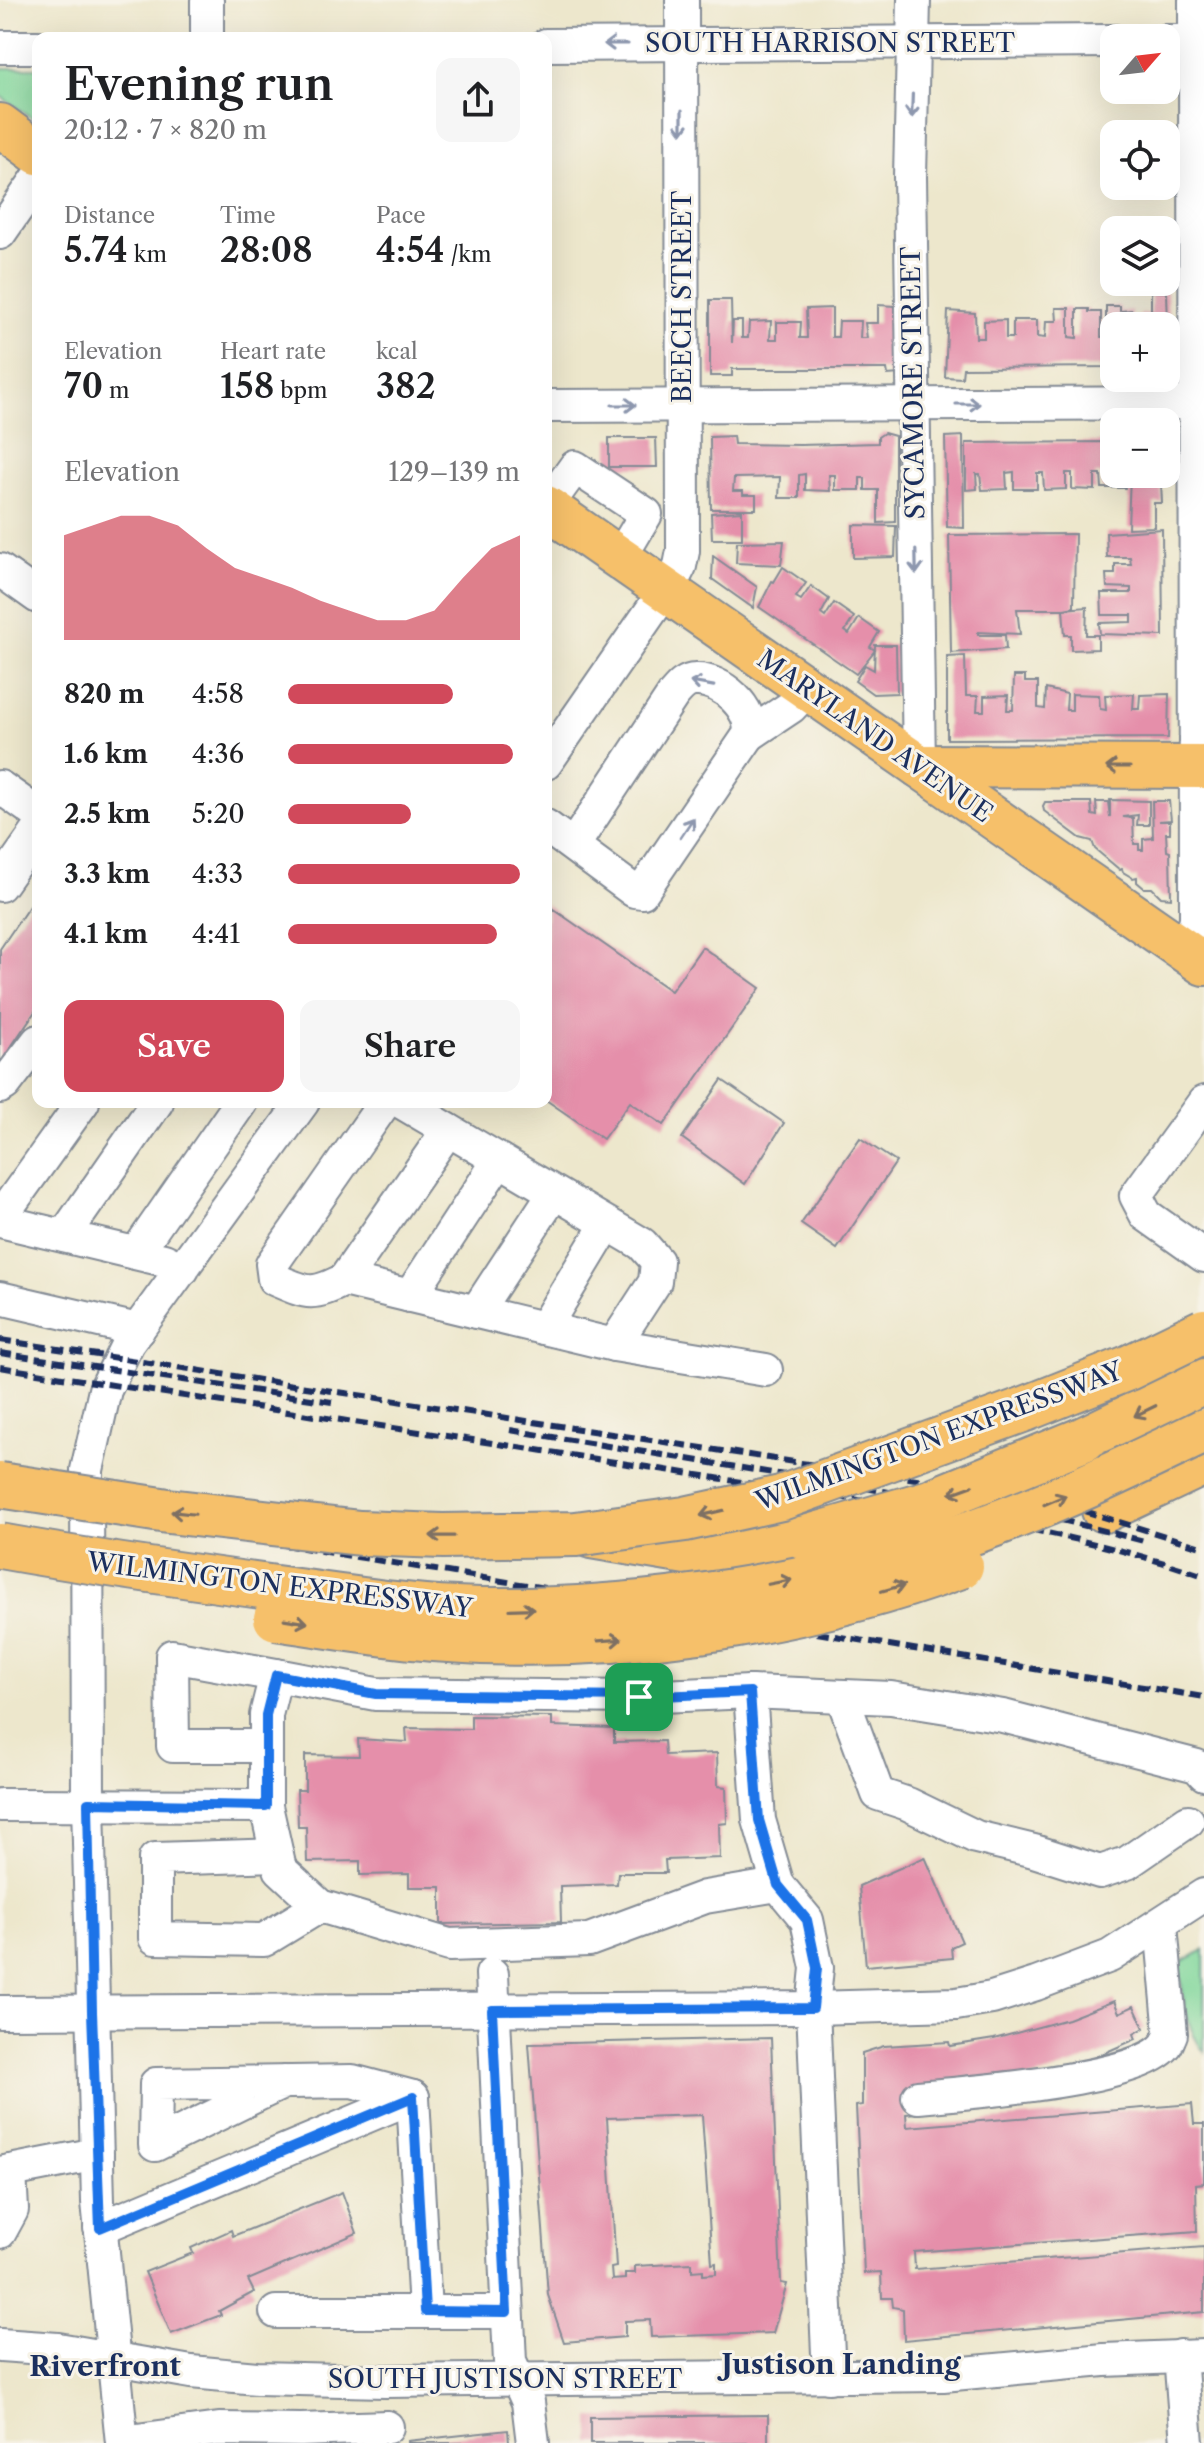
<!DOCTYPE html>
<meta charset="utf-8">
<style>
:root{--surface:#fff;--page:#f6f6f6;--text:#202124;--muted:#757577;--accent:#d1495b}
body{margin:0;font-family:"Libre Caslon Text",serif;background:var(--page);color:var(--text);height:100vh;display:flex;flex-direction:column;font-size:30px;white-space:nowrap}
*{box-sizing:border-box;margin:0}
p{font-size:26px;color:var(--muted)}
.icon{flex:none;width:44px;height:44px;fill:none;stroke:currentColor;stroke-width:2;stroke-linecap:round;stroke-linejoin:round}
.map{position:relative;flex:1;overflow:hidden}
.panel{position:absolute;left:32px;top:32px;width:520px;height:1076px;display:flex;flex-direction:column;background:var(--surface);border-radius:16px;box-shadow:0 8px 32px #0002}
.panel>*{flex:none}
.needle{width:52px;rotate:62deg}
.tools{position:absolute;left:1100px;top:24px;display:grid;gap:16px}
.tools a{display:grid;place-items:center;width:80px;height:80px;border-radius:16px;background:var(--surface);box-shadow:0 8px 32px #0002;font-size:40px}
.pin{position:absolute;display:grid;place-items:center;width:68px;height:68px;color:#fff;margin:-34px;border-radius:16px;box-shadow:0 4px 12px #0006}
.round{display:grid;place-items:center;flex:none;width:84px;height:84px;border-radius:16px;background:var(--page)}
.overview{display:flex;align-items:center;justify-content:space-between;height:136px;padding:0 32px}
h1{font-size:44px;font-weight:600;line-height:60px}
.metrics{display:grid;grid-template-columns:repeat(3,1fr);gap:12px;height:136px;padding:8px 32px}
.metrics div{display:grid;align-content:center}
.metrics b{font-size:34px;font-weight:600}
.metrics small{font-size:22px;font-weight:400}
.metrics p{font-size:22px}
.chart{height:224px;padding:16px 32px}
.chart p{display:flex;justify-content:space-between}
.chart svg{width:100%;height:144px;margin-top:8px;fill:var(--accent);opacity:.7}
.cta{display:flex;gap:16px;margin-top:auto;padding:16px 32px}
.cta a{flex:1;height:92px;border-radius:16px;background:var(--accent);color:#fff;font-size:32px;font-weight:600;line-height:92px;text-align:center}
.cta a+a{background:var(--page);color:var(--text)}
ul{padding:0 32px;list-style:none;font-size:26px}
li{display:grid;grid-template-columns:128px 96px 1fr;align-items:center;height:60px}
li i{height:20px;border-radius:10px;background:var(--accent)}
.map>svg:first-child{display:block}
.green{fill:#81d79b;stroke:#4e837c;stroke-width:2}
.building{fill:#e58faa;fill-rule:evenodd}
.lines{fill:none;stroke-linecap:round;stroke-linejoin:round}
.minor-casing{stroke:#848b95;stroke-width:36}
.major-casing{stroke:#848b95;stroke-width:46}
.highway-casing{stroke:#848b95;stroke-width:48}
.minor{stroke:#fff;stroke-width:32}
.major{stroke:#f6c06b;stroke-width:42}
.highway{stroke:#f6c06b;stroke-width:44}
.rail{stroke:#1b2f5e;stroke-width:6;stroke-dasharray:12 6;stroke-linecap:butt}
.highway-bridge-casing{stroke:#848b95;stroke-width:48;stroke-linecap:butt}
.highway-bridge{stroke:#f6c06b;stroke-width:44}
.oneway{stroke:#8d97ae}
.oneway2{stroke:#7e7064}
.route-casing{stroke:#fff;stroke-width:16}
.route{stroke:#1a73e8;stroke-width:10}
.labels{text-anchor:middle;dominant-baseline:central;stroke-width:6;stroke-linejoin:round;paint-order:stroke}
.street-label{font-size:26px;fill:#1b2f5e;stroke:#f7f3e8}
.neighbourhood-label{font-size:28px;font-weight:bold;fill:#1b2f5e;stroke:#f7f3e8}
</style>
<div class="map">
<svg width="1204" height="2443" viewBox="0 0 1204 2443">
<rect width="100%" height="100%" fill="#f7f3e8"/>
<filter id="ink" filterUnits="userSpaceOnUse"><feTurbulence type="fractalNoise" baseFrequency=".0125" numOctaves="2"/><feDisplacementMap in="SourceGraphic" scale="16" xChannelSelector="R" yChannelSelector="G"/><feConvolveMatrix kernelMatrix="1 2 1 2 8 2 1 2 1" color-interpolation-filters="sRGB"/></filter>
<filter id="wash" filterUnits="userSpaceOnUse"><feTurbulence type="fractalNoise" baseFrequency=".006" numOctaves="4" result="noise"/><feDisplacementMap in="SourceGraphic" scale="32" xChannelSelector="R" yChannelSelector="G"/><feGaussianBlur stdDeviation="1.8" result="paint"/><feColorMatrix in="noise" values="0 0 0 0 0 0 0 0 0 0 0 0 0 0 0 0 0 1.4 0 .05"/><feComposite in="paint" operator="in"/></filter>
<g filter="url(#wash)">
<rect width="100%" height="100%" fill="#ede7cc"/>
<g class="green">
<path d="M0 68H38V122L0 96Z"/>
<path d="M1204 1950V2052C1184 2026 1183 1995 1179 1963Z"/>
</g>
<g id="blocks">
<g class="building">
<path d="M1151 291 1167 292 1168 326H1140V314L1151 313Z"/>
<path d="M710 300H731L732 343 733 321H742V338H748L749 322 771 321 770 339H777V322H801L800 338H807L806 309 832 308V337H838L839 321H861L860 338H867L865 323H878V305L895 306 899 374 888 375 887 369H732V376H710Z"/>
<path d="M1106 306H1120V311L1132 310V326H1114V367L963 368 962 378 945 377 948 311 975 313 976 338H984V321L1006 320V338H1013V320H1037V337L1045 338 1046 321H1057L1056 308H1069V337L1077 338V309H1089V312H1101V337H1106Z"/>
<path d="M884 433 895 436V522L878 523V490H865V478H860V490H835V475H829L830 491 805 490V474L799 475V498H779L780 477 734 478 733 491H743V495H756V509H711L710 437 733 436 734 444 800 445 878 443V437Z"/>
<path d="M963 436 964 528 947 527 945 437Z"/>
<path d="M609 438H656L657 467H609Z"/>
<path d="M1114 442V474H1124L1125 488H1102L1101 474H1095V490L1072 489V473H1066V489L1044 490 1043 473H1037V489H1014V472L1006 473 1007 489 982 490 980 474H976L977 489 966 490V443Z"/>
<path d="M1130 474H1165L1164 482H1161L1162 503H1154V527L1128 528Z"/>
<path d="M742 511V539H712L711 513Z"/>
<path d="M853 525 896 526 895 557 853 558Z"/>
<path d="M1162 529 1163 636 1100 634 1099 623 1132 622V615H1102L1101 593H1131V588L1107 587 1106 574H1115V564H1131L1130 557H1107L1106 533Z"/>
<path d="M1075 534 1074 607 1064 609 1087 607 1086 635H1098V649L1071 650V635H1065L1063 609H1017L1020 634 978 632V635H1005L1006 649 951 653 949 535Z"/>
<path d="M784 541 781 565 736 563 737 542Z"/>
<path d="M713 556 757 587 753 608 712 579Z"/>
<path d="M783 567 806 583 796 597 801 600 811 586 829 599 821 614 825 617 834 603 854 617 845 631 849 634 859 618 879 632 870 647 875 650 856 674 759 607 772 581 774 582Z"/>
<path d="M875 645H896L897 693 873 694 855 681 865 665 874 670Z"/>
<path d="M965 656 966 696H978L977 711H984V696L1008 695 1007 710H1013L1014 676H1025V682H1038V708L1045 709 1046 689 1067 694 1066 710H1072V694L1099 695 1100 709 1106 710 1105 695 1134 694 1133 709H1139L1140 695 1169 694 1168 738 947 739V657Z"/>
<path d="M1110 800 1149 801V825H1137L1138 815 1123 817 1133 818 1134 844H1139V850H1143V839L1153 838 1152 801H1169L1171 820 1159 821H1170V833H1166L1167 851 1170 852 1171 898 1161 897 1152 888H1144L1137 882V877L1133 878 1123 872 1122 869 1120 870 1095 849 1092 841 1080 838 1044 811 1043 806 1045 802H1091L1092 815 1097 816 1096 802H1108L1110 817Z"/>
<path d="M38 893V1007L0 1063V949Z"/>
<path d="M546 904 671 991 702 947 760 988 664 1125 630 1102 603 1139 546 1100Z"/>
<path d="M722 1080 784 1123 745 1184 682 1138Z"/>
<path d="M860 1138 896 1162 837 1249 801 1224Z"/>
<path d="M471 1716 552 1717V1726L614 1728V1742L664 1741 665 1755 717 1753 718 1786 726 1787 727 1823 719 1824 720 1858 665 1860 666 1873H618L617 1884 560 1886 561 1922 441 1924V1887H409V1874L360 1875V1861L307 1862 306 1827H298L297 1790H305V1755L359 1756 358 1739 407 1742 406 1728 471 1729Z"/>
<path d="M925 1857 962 1942 951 1947 952 1958 866 1966 859 1886Z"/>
<path d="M1114 2001 1119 2013 1134 2006 1144 2028 1134 2034 1136 2039 1093 2058 926 2112 906 2114 907 2127 1192 2104 1194 2124H1204V2183L1196 2184 1197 2231 914 2252 915 2269 1204 2247V2312L904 2340 903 2309 893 2307 892 2298H882L881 2272 864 2273 856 2106 862 2105V2053L884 2046 949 2042 950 2046 994 2039 1068 2019Z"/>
<path d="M771 2038 781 2283 787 2284 773 2333 651 2337 650 2320 625 2321V2337L564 2342 548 2295 529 2044ZM702 2115 712 2264 716 2263V2274L703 2275V2270L692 2271V2263L635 2266V2273H625V2279L612 2280 611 2268 616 2267 607 2118Z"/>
<path d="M342 2192 357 2233 248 2280 254 2292 219 2311 221 2315 171 2334 145 2272 193 2253 191 2248 231 2230 233 2236Z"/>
<path d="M768 2415V2443H590V2417Z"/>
<path d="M508 2430 509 2443H408V2441Z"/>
</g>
</g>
</g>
<g filter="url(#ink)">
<use href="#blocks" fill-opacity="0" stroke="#848b95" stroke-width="2"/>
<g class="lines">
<defs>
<g id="minor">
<path d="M207 0V38"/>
<path d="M914 0 910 177 919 766"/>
<path d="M1166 41H1204"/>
<path d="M546 45 1114 41"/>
<path d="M0 47H38"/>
<path d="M0 233 38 178"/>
<path d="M546 406 1204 403"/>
<path d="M546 507 575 467 646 514 620 558"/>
<path d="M0 570 38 597"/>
<path d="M749 735 791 707 808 689"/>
<path d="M546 763 674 578 680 566 683 551 682 0"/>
<path d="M0 787 38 814"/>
<path d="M546 826 634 891 642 892 749 735C755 709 720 678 695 680 685 680 679 688 673 695L573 846"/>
<path d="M0 885 38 831"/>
<path d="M1187 952 1196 919 1195 0"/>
<path d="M0 1087 5 1084 38 1041"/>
<path d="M385 1102 272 1264 274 1279C307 1293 311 1297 344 1280L614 1345 655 1282 657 1261 642 1244 401 1102"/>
<path d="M1204 1102 1136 1196 1146 1215 1204 1256"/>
<path d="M0 1218 83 1102"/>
<path d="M0 1221 164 1260 183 1269"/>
<path d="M64 1236 157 1102"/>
<path d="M136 1253 241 1102"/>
<path d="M344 1280 448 1130"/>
<path d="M410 1296 499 1160"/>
<path d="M0 1298 138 1330"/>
<path d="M476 1312 554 1193"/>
<path d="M544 1328 607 1224"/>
<path d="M614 1345 766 1370"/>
<path d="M750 1692 759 1820 778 1885"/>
<path d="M842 1696 878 1794 908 1804 976 1837 1034 1851 1100 1872 1127 1863 1188 1821"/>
<path d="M266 1746H173L172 1656 276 1675"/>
<path d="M0 1805 266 1806V1715L276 1675 376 1694 639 1697 750 1692 891 1698 1003 1716 1197 1766 1204 1774"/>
<path d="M266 1806 280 1869 320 1906 449 1945 589 1940 705 1897 778 1885 807 1920 817 1968 813 2008 829 2377"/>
<path d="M277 1855 155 1859V1938L264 1940 320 1906"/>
<path d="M492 1974 510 2362 528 2402 533 2443"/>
<path d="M0 2012 813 2008 956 2004 992 1998 1036 1984 1110 1956 1204 1895"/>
<path d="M284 2082 155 2145 156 2084 352 2081 413 2097 425 2311"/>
<path d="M918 2097C964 2093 1139 2080 1166 2045 1168 2042 1169 2038 1171 2034L1161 1925"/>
<path d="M0 2173 97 2154"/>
<path d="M100 2228 413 2097"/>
<path d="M0 2232 12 2210 10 2171"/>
<path d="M276 2312H507"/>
<path d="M0 2345 58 2349 191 2372 257 2378 385 2381 943 2375 1104 2360 1204 2356"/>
<path d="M1180 2356 1187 2443"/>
<path d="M122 2442 219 2429 301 2430 387 2427"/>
<path d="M122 2443 98 2202 88 1803 87 1470 105 1390 128 1343 303 1102"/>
</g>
<g id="major">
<path d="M0 125 38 153"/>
<path d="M546 507 1204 964"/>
<path d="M919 766 1204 767"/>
</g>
<g id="highway">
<path d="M1084 1439 1204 1381"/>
<path d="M1104 1510 1204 1463"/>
<path d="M591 1536 704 1555 806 1538"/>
</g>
</defs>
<use href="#minor" class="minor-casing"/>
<use href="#major" class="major-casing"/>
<use href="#highway" class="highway-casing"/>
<use href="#minor" class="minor"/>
<use href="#major" class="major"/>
<use href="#highway" class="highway"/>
<g class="rail">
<path d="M0 1340 794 1462 952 1484 1074 1508 1204 1548"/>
<path d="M0 1353 332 1402"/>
<path d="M0 1367C247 1407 494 1442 741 1482 896 1507 1055 1524 1204 1576"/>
<path d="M510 1430 1066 1521 1144 1541"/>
<path d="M0 1498 1204 1697"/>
</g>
<defs>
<g id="highway-bridge">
<path d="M0 1485 168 1511 360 1533 443 1536 576 1534 685 1519 781 1498 1025 1409 1128 1368 1204 1331"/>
<path d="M806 1538 927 1503 1084 1439"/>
<path d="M0 1546C94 1563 188 1576 283 1589 348 1598 415 1609 481 1610 641 1612 825 1584 976 1531 1055 1503 1129 1467 1204 1431"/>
<path d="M276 1618C328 1626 381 1635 433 1639 611 1653 794 1627 961 1566"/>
</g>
</defs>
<use href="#highway-bridge" class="highway-bridge-casing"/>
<use href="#highway-bridge" class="highway-bridge"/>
</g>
<defs><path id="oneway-shaft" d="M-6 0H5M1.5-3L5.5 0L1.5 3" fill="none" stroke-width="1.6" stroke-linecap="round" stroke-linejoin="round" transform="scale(2)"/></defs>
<g class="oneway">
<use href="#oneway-shaft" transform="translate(616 44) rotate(180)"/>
<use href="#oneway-shaft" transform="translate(912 106) rotate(92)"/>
<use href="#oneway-shaft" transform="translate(682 122) rotate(90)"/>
<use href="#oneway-shaft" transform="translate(968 404)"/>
<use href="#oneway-shaft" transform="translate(624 405)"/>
<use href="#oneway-shaft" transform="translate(916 562) rotate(89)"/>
<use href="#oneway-shaft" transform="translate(702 684) rotate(-170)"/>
<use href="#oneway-shaft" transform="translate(687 828) rotate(-56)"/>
</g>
<g class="oneway2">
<use href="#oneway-shaft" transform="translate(1118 767) rotate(-180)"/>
<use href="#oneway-shaft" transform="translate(1145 1411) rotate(154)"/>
<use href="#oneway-shaft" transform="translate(961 1490) rotate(160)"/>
<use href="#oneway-shaft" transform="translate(1055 1500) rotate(-23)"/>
<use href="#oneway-shaft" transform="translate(183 1513) rotate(-174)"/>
<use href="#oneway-shaft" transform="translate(712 1513) rotate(167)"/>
<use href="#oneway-shaft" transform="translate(442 1536) rotate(-179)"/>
<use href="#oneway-shaft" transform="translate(780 1582) rotate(-11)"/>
<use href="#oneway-shaft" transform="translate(893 1588) rotate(-16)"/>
<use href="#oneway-shaft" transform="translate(522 1609) rotate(-2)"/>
<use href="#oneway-shaft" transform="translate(296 1621) rotate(9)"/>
<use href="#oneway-shaft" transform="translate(610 1640) rotate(-4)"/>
</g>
</g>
<g class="lines" filter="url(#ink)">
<defs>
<path id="route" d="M276 1675 376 1694 639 1697 750 1692 759 1820 778 1885 807 1920 817 1968 813 2008 492 2010 507 2312 425 2311 413 2097 100 2228 92 2012 88 1803 266 1806V1715Z"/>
</defs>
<use href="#route" class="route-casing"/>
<use href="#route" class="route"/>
</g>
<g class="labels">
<g class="street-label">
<text x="830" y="43">SOUTH HARRISON STREET</text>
<text transform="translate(682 297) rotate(-90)">BEECH STREET</text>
<text transform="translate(913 383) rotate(-91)">SYCAMORE STREET</text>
<text transform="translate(875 736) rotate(35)">MARYLAND AVENUE</text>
<text transform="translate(939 1436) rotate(-20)">WILMINGTON EXPRESSWAY</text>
<text transform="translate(280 1585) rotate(7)">WILMINGTON EXPRESSWAY</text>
<text x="505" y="2379">SOUTH JUSTISON STREET</text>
</g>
<g class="neighbourhood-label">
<text x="841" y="2364">Justison Landing</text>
<text x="105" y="2366">Riverfront</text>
</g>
</g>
</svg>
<div class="tools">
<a><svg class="needle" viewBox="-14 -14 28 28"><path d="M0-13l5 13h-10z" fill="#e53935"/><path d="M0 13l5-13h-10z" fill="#757577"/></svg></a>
<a><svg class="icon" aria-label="locate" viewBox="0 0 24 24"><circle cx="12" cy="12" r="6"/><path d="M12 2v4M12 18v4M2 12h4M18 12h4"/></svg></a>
<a><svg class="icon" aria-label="layers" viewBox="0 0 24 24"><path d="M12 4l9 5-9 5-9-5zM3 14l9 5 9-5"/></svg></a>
<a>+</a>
<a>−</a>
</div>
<div class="pin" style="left:639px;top:1697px;background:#1e9e55"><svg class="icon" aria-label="arrive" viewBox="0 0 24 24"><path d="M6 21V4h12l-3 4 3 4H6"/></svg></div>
<section class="panel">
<div class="overview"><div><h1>Evening run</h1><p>20:12 · 7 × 820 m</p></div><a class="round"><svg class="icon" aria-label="share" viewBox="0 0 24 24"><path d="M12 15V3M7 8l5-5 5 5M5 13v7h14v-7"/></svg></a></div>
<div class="metrics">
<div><p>Distance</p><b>5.74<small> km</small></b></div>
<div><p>Time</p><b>28:08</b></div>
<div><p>Pace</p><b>4:54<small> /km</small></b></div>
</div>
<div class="metrics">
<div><p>Elevation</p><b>70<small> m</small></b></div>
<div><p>Heart rate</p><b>158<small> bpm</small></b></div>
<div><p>kcal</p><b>382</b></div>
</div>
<div class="chart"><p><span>Elevation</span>129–139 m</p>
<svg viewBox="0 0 160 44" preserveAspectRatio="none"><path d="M0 44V12L10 9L20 6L30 6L40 9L50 16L60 22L70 25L80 28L90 32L100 35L110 38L120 38L130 35L140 25L150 16L160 12V44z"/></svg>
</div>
<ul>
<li><b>820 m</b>4:58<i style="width:71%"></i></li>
<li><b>1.6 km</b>4:36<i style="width:97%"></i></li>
<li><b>2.5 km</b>5:20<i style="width:53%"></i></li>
<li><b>3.3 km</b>4:33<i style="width:100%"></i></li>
<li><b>4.1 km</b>4:41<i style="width:90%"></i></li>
</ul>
<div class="cta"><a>Save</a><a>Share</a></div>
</section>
</div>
